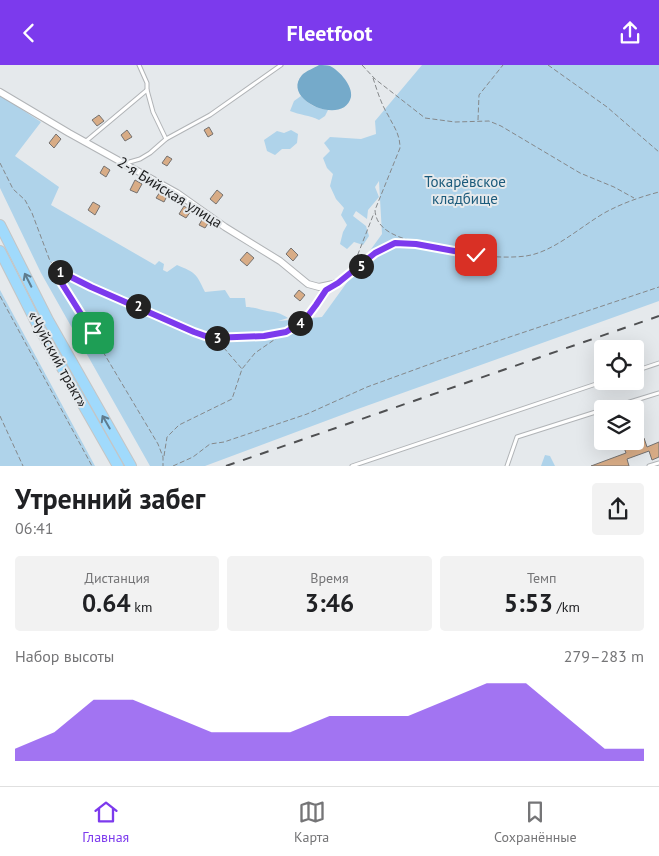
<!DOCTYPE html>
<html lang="ru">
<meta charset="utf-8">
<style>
:root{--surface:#fff;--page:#f2f2f2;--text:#202124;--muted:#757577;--line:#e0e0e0;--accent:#7c3aed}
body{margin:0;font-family:"PT Sans",sans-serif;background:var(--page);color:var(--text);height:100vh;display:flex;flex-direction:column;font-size:19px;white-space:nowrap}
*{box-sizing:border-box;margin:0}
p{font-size:16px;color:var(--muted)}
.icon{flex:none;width:28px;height:28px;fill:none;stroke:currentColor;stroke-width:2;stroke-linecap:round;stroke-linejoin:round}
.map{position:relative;height:401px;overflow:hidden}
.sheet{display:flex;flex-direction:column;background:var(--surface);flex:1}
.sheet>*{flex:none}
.buttons{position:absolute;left:594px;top:275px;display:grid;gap:10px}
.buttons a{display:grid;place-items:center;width:50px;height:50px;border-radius:5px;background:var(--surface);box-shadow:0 5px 20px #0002;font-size:25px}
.pin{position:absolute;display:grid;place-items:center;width:42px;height:42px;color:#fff;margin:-21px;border-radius:10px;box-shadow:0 2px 8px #0006}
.km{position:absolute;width:25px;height:25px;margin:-12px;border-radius:50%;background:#222;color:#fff;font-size:14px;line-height:25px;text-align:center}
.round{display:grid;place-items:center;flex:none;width:52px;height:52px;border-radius:5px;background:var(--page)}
.overview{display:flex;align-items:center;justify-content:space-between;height:85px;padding:0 15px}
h1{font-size:28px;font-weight:700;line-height:38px}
.figures{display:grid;grid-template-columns:repeat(3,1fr);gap:8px;height:85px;padding:5px 15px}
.figures div{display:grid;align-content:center;border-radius:5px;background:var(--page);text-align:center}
.figures b{font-size:25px;font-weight:700}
.figures small{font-size:14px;font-weight:400}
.figures p{font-size:14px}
.chart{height:140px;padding:10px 15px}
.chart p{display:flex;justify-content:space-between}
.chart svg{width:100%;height:90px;margin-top:5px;fill:var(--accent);opacity:.7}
header{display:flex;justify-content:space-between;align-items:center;height:65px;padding:0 15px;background:var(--accent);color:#fff;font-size:22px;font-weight:700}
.tab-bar{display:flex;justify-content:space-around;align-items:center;height:70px;border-top:1px solid var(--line);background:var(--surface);font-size:14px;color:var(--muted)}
.tab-bar a{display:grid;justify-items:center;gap:2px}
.tab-bar .selected{color:var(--accent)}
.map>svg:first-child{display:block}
.green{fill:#afd3ea}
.water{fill:#75aaca}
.building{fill:#d8ac86;stroke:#757270}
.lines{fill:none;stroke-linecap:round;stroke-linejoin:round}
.service-casing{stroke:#b1b4b7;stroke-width:5}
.minor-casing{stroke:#b1b4b7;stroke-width:8}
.trunk-casing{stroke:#c4c5c5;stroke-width:12}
.path{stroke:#85888a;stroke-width:1;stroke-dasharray:5 2.5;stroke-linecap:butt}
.service{stroke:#fff;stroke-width:3}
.minor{stroke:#fff;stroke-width:6}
.trunk{stroke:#a0dafc;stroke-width:10}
.rail{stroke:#4f5052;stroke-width:2;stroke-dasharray:9 9;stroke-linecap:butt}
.oneway{stroke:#5f7c8e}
.route-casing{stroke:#fff;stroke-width:10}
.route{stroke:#7c3aed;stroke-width:6}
.labels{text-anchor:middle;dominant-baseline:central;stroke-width:4;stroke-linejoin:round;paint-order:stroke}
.park-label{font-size:15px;fill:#1b5a7b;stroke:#e5e9ec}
.street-label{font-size:15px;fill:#1e1f20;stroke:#e5e9ec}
</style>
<header><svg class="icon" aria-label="back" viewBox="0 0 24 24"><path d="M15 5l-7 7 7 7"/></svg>Fleetfoot<svg class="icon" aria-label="share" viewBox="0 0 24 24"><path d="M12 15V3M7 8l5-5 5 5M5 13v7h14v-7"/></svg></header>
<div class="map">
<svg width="659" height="401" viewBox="0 0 659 401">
<rect width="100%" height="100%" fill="#e5e9ec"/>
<g class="green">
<path d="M422 0H659V236L355 345 205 401H150L41 208 0 123V30L41 57 15 91 59 122 51 140 155 200 159 196 164 199 163 205 167 207 177 200C196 208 196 208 205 227L225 225 230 233H245L246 242C255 242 260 245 267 246 276 247 280 248 288 253L278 256 322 252 382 169 379 116 375 122 379 132 368 145 367 154 356 146 353 151 366 161 369 171 363 180 354 177 347 184 340 179 343 167 347 160 341 150 344 143 336 134 330 121 333 109 327 103 323 93 330 86 324 78 330 72 361 74 376 69 375 56Z"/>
<path d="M301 31C309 40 316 43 328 45L325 51 319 55C309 50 300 50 290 46L294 36Z"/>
<path d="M291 65 298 69 297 78 290 84H282L275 90 267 86 264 75 277 66 284 68Z"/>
<path d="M0 225 95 401H0Z"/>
<path d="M545 390 550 391 555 401H541Z"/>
</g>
<path class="water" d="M319 0C323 0 327 0 330 1 340 6 353 21 351 32 344 62 280 35 302 10 306 6 314 3 319 0Z"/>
<g class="building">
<path d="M99 50 104 56 97 61 92 55Z"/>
<path d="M209 62 213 69 208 72 204 65Z"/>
<path d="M127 65 132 72 125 76 121 70Z"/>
<path d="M56 69 61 74 54 83 49 78Z"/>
<path d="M167 91 172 94 167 101 162 98Z"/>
<path d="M104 101 110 105 106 112 100 108Z"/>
<path d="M135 115 142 119 137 128 130 125Z"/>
<path d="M217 125 223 130 216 139 210 134Z"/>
<path d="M160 127 167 131 164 137 156 133Z"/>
<path d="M93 137 100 141 95 150 88 145Z"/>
<path d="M184 141 191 146 186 153 179 149Z"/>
<path d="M203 153 209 157 205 163 199 160Z"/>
<path d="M291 183 298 190 293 196 286 189Z"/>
<path d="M247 187 254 193 247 201 240 195Z"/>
<path d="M299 225 305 230 300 236 294 231Z"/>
<path d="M644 373 647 382 659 377V392L652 395 649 386 627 394 629 401H591L626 388 623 380Z"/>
</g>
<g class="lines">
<defs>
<g id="service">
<path d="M147 25 153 47 166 74"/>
<path d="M85 77 147 25V18L139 0"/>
<path d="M126 98 140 94 150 88 166 74 210 50 281 0"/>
<path d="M635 306 659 298"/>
<path d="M607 344 659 328"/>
<path d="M352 401 605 316"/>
<path d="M507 401 517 372 602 345"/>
<path d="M649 401 659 398"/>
</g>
<path id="minor" d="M0 27 69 68 177 128 225 162 280 196 308 219 319 222 338 218"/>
<g id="trunk">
<path d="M0 160 48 255 131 401"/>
<path d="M0 186 37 259 118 401"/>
</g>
</defs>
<use href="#service" class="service-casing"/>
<use href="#minor" class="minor-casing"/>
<use href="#trunk" class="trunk-casing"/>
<g class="path">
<path d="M362 0 375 14 425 53 455 57 489 56 501 61 580 108 614 122 634 133"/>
<path d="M548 0 607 42 659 87"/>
<path d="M373 13C377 25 381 39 388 50 394 62 400 69 400 83L375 145C376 167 401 173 419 178"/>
<path d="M478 55 479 30 503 0"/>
<path d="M0 98 13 124 25 135 32 148 50 196 61 207 194 267 211 273 265 271 286 267 303 256 324 227"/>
<path d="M55 202 59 213 158 379 163 392V401"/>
<path d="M347 210 358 189 374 148"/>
<path d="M344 214C360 202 374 186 393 179 411 173 456 187 476 190 492 192 510 193 526 191 554 187 581 161 606 147 623 138 640 132 659 127"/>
<path d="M0 231 92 401"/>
<path d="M212 273 224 283 242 304"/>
<path d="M0 351 23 401"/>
<path d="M164 391 167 372 179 360 232 334 242 304 255 288 284 268"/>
<path d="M173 401 193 392 210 379 224 377 307 349 367 322 444 294 659 222"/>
</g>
<use href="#service" class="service"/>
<use href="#minor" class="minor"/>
<use href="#trunk" class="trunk"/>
<path class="rail" d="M226 401 659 251"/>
</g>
<defs><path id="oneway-shaft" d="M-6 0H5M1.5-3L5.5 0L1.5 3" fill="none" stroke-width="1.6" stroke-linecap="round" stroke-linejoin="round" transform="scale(1.25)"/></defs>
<g class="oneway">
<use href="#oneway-shaft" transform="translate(28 215) rotate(-117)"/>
<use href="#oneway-shaft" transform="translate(106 357) rotate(-120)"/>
</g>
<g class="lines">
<defs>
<path id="route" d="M93 268 59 214 55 201 61 207 91 222 194 267 211 273 264 271 286 267 304 256 316 240 326 225 338 218 375 188 395 178 416 179 476 190"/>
</defs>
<use href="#route" class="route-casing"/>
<use href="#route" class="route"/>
</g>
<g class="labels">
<g class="park-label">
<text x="465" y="116">Токарёвское<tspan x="465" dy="17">кладбище</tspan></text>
</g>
<g class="street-label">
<text transform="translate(170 127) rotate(32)">2-я Бийская улица</text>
<text transform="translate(58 294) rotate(61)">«Чуйский тракт»</text>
</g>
</g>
</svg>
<div class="buttons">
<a><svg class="icon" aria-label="locate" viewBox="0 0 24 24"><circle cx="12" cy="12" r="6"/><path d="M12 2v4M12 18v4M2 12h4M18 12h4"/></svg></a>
<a><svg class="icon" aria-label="layers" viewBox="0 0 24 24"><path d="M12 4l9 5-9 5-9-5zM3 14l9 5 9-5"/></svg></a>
</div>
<div class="pin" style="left:93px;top:268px;background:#1e9e55"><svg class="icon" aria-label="arrive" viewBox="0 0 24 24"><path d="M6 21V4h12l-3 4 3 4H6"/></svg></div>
<div class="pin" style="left:476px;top:190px;background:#d93025"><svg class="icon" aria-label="check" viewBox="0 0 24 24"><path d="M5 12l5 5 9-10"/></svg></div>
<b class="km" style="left:60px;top:207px">1</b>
<b class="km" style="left:138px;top:241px">2</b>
<b class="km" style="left:217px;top:273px">3</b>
<b class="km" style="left:300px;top:258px">4</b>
<b class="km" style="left:361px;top:201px">5</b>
</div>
<section class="sheet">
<div class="overview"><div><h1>Утренний забег</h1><p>06:41</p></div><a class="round"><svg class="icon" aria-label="share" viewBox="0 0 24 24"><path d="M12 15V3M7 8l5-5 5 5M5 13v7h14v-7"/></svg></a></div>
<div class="figures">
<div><p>Дистанция</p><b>0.64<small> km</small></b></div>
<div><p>Время</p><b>3:46</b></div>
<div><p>Темп</p><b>5:53<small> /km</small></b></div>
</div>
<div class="chart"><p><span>Набор высоты</span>279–283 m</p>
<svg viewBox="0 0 160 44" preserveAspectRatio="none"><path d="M0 44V38L10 30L20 14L30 14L40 22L50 30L60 30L70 30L80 22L90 22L100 22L110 14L120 6L130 6L140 22L150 38L160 38V44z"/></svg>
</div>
</section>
<nav class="tab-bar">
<a class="selected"><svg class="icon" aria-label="home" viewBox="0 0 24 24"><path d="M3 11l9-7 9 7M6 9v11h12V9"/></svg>Главная</a>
<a><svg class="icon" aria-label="map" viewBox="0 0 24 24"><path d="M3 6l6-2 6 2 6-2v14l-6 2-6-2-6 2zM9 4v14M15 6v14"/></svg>Карта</a>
<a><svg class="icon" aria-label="saved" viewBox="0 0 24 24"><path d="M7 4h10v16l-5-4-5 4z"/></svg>Сохранённые</a>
</nav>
